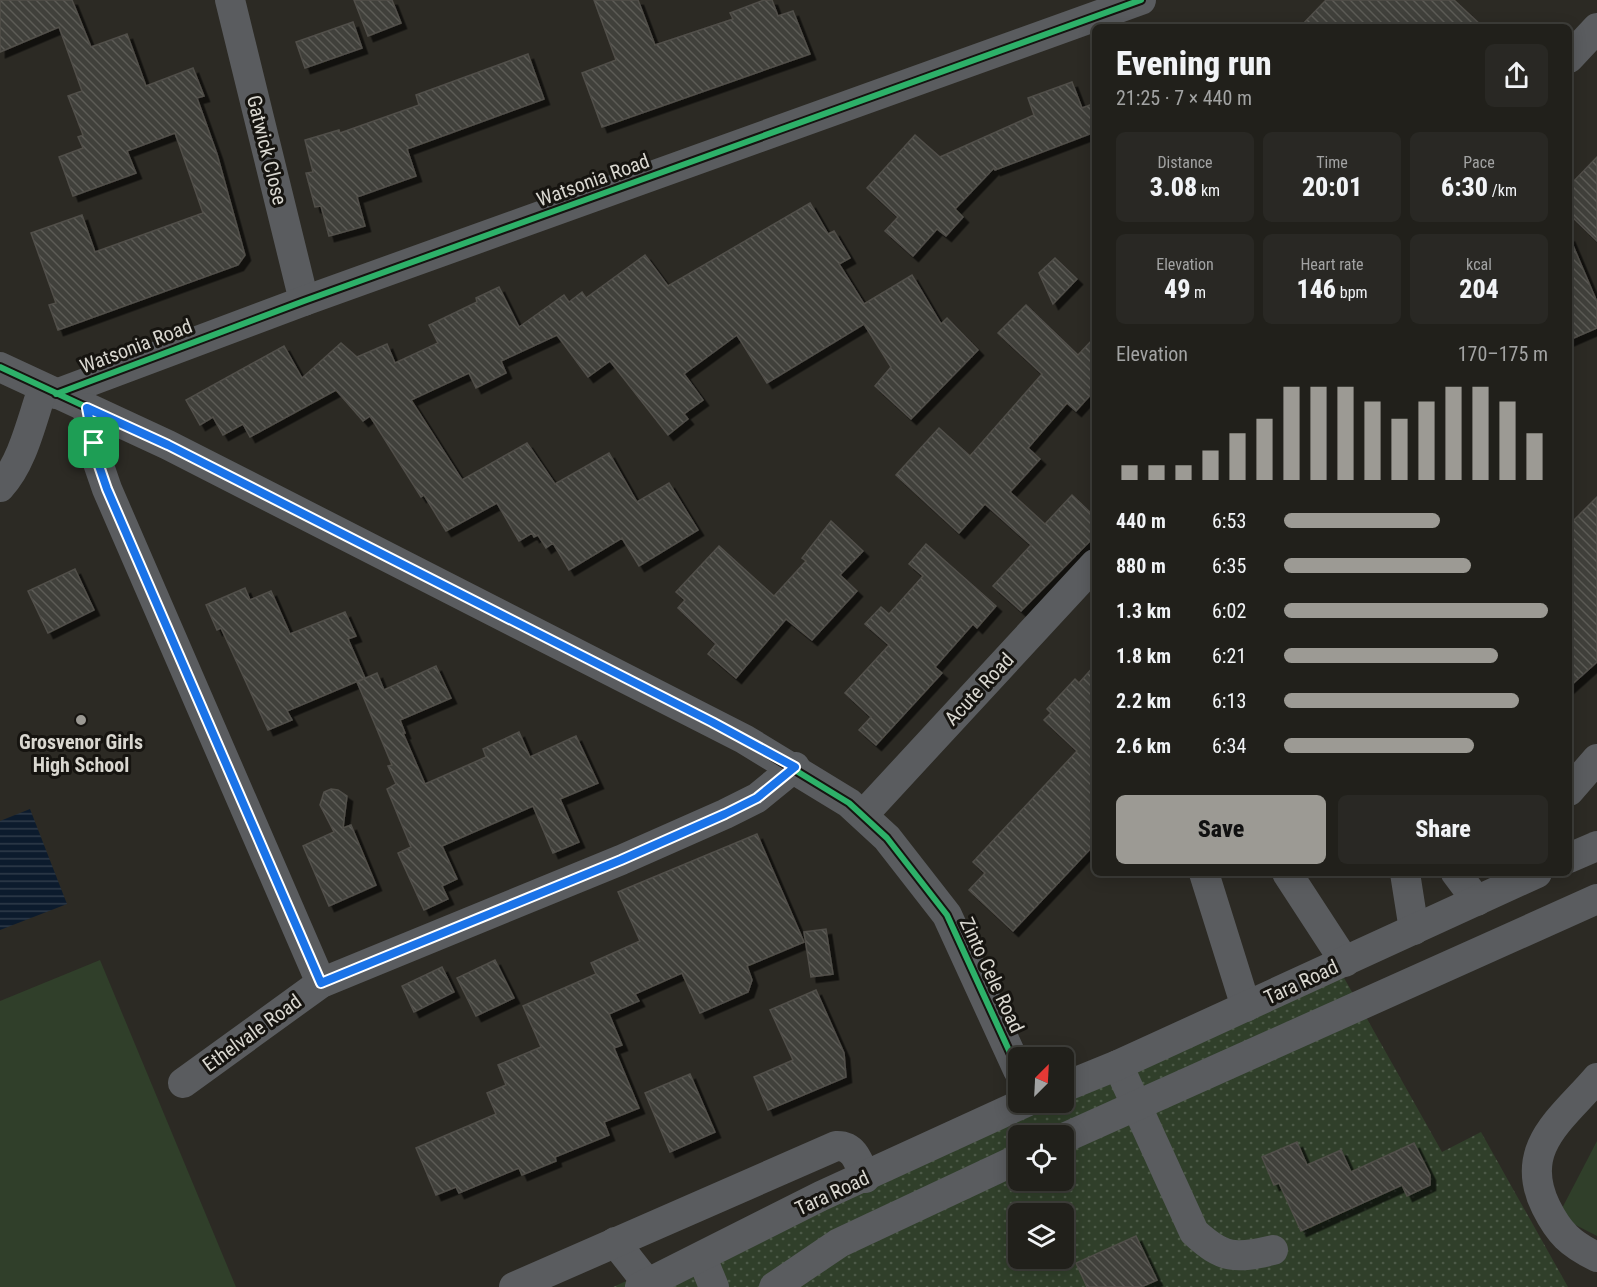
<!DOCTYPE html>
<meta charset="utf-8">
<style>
:root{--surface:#21201b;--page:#292824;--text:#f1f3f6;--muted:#a2a3a3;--line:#3e3e3a;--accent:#9c9a94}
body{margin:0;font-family:"Roboto Condensed",sans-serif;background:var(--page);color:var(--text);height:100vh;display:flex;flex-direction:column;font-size:22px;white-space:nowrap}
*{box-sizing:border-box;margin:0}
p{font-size:20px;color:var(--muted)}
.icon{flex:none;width:33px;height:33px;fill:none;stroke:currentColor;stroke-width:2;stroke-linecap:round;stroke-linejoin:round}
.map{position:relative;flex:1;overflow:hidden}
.sheet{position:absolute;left:1092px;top:24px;width:480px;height:852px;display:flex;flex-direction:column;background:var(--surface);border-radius:9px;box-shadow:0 3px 15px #0003,0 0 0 2px var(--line)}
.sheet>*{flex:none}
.needle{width:39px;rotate:24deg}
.buttons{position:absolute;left:1008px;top:1047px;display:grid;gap:12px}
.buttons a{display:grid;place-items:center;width:66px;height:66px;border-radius:9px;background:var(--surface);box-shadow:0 3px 15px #0003,0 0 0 2px var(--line);font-size:30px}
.pin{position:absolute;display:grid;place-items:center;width:51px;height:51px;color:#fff;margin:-26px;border-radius:12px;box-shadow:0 3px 9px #0006}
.round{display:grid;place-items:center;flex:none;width:63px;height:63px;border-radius:9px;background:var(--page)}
.headline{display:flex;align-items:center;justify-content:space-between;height:102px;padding:0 24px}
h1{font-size:33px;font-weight:800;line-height:45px}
.stats{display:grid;grid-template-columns:repeat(3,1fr);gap:9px;height:102px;padding:6px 24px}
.stats div{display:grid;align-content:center;border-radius:9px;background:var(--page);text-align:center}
.stats b{font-size:26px;font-weight:800}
.stats small{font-size:16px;font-weight:400}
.stats p{font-size:16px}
.chart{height:168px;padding:12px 24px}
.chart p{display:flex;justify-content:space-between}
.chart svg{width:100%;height:108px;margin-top:6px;stroke:var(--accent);stroke-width:6}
.action{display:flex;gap:12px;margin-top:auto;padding:12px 24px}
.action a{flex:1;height:69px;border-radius:9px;background:var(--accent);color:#111;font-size:24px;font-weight:800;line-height:69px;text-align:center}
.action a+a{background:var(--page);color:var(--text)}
ul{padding:0 24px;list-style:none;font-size:20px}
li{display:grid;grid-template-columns:96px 72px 1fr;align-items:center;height:45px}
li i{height:15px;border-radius:8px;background:var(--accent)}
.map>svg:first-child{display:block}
.park{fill:url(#park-dots);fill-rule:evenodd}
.pitch{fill:#303f2a}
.water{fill:url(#water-rules)}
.building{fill:url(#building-back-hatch);stroke:#514f4a;stroke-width:1.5;filter:url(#shadow)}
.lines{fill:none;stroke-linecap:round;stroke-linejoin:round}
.minor{stroke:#5a5c5f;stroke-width:30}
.cycleway-casing{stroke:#161410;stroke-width:10}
.cycleway{stroke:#2db169;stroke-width:6}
.route-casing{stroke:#fff;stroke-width:12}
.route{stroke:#1a73e8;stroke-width:8}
.poi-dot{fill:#9c9a94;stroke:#161410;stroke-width:2}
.labels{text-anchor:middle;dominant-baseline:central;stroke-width:6;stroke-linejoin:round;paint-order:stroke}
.street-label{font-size:20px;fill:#d9d7d0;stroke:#161410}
.poi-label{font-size:20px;font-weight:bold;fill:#d9d7d0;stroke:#161410}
</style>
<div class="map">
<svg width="1597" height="1287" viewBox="0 0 1597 1287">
<defs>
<pattern id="park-dots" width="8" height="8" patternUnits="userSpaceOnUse" patternTransform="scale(1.5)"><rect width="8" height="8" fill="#303f2a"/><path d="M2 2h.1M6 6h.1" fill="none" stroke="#4d5a48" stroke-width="1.8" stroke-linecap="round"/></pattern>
<pattern id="water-rules" width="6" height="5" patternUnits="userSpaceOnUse" patternTransform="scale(1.5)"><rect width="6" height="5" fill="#0c1b2d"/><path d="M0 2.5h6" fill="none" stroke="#2f3b4a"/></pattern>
<pattern id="building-back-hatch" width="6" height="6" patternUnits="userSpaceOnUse" patternTransform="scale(1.5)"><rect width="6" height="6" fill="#41403b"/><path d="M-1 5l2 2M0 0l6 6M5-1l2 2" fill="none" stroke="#5c5b56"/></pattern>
<filter id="shadow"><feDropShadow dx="5.5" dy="5.5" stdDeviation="0" flood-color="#0009"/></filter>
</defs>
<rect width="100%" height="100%" fill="#2c2a24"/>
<path class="park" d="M1339 969 1442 1152 1481 1132 1568 1287H613L1027 1103 1064 1102V1087ZM1018 1136H1064V1180H1018ZM1018 1214H1064V1258H1018Z"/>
<g class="pitch">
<path d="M100 960 236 1287H0V1001Z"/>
<path d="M1597 1141V1236L1558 1216Z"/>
</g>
<path class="water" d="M30 809 67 904 0 930V821Z"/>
<g class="building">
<path d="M0 0H72L91 47 127 34 146 86 193 68 204 96 197 98 217 154 245 255 238 265 58 330 49 305 56 303 31 233 82 215 95 252 203 213 175 133 127 151 136 173 73 196 59 157 83 148 78 137 83 135 68 96 82 91 59 27 0 52Z"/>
<path d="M354 0H392L401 23 368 36Z"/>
<path d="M594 0H638L655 45 733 19 730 13 764 0H772L778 16 793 11 810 54 602 127 582 73 616 60Z"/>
<path d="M1326 0H1454L1483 27H1300Z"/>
<path d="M353 22 362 48 305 68 296 42Z"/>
<path d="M528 54 544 99 407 149 416 176 357 197 365 226 329 236 321 206 315 207 306 173 313 172 305 140 339 130 340 133 419 105 416 95Z"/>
<path d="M1072 82 1082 108 1095 103V132L995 170 994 168 955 209 963 217 946 236 937 229 913 256 885 231 898 217 867 188 915 135 940 157 1034 115 1028 98Z"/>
<path d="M1597 157V241L1569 214V186Z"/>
<path d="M810 203 828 234 834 231 850 258 839 264 864 304 912 275 941 324 947 318 978 350 911 419 875 386 891 367 864 324 767 383 737 335 684 374 703 400 684 414 688 419 668 435 610 361 588 377 557 335 501 361 506 373 476 388 469 373 411 400 462 480 527 443 555 484 609 453 637 502 669 483 698 530 639 566 622 538 569 570 553 543 546 548 538 535 534 537 532 533 519 541 497 503 446 531 424 495 421 497 370 416 363 421 336 390 250 437 243 424 223 435 213 417 200 425 186 400 284 346 302 378 341 343 357 357 387 344 395 363 438 343 429 325 477 302 476 298 499 287 519 327 564 295 569 302 582 292 586 298 645 255 668 286Z"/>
<path d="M1569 236 1597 302V328L1569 340Z"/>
<path d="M1055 258 1077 279 1053 304 1039 273Z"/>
<path d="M1026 305 1078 355 1095 337V390L1076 411 1067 403 1028 448 1040 459 1010 492 1045 524 1072 495 1095 517V536L1021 611 993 586 1031 545 985 504 959 533 896 475 939 428 970 456 1042 374 998 333Z"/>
<path d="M1597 497V662L1569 687V525Z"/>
<path d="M831 521 863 551 840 575 857 591 812 640 786 619 736 678 708 654 716 644 678 608 685 600 676 592 719 546 774 596 806 561 802 558Z"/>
<path d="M926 544 996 606 977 628 973 624 935 667 942 673 876 745 859 730 871 717 845 693 889 645 865 624 881 607 889 614 923 576 909 564Z"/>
<path d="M75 569 94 610 48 633 28 591Z"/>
<path d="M245 588 250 600 271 591 290 634 345 612 356 636 348 639 365 678 287 711 292 720 268 730 221 628 217 630 206 605Z"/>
<path d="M1095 665V844L1013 931 969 890 985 873 973 862 1077 751 1044 720 1051 713 1047 709 1075 679 1079 683Z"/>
<path d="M436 666 451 698 400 720 405 733H403L425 784 486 757 483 749 519 732 530 757 576 736 598 783 560 799 579 842 553 853 533 806 442 846 457 879 442 886 448 899 424 910 398 853 411 847 387 789 396 784 388 766 392 765 357 682 377 673 384 690Z"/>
<path d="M331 789 338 790 347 796 343 828 351 825 376 885 329 906 303 846 334 832 320 805 324 792Z"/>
<path d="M757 834 804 942 747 966 752 980 748 992 700 1013 682 973 635 994 639 1001 609 1014 622 1045 614 1048 639 1108 604 1122 609 1135 555 1157 556 1161 522 1175 519 1168 459 1193 456 1187 436 1195 416 1148 496 1114 487 1093 506 1085 498 1065 541 1047 523 1006 596 974 591 963 640 941 618 892Z"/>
<path d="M826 929 833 974 811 977 804 932Z"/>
<path d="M495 960 514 998 476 1016 457 978Z"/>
<path d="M442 967 454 992 414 1012 402 986Z"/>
<path d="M816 990 844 1053 846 1077 768 1110 754 1077 793 1060 770 1010Z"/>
<path d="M690 1074 715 1132 670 1152 645 1093Z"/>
<path d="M1297 1142 1307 1165 1341 1150 1351 1172 1414 1143 1430 1175V1185L1407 1196 1402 1185 1301 1231 1279 1183 1274 1185 1262 1157Z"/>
<path d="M1136 1236 1157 1280 1141 1287H1087L1076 1263Z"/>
</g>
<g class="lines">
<g class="minor">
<path d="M230 0 304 301"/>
<path d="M1569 58 1597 28"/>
<path d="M0 367 168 445 744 739 849 803 887 838 947 915 1018 1070"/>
<path d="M56 394 304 301 1141 0"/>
<path d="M87 408 97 460 107 489 321 983"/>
<path d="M0 487C23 463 32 419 43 388"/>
<path d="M1569 791 1597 759"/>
<path d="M863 815 1095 564"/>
<path d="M1569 858 1597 846"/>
<path d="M1204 873 1246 1007"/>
<path d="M1287 873 1345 962"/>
<path d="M1405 873 1414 930"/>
<path d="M1456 873 1477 901"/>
<path d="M1118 1065 1194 1232C1223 1259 1235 1259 1273 1250"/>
<path d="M1597 1078C1562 1119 1517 1148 1546 1207 1559 1233 1570 1244 1597 1257"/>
<path d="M183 1083 321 983 621 860 725 814 757 798 795 767"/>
<path d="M1064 1087 1118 1065 1537 873"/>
<path d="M1064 1138 1597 899"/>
<path d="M615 1242 648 1284V1287"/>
<path d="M702 1258 714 1287"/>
<path d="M514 1287 836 1146C855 1145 859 1163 865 1178"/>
<path d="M640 1287 821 1196 1026 1102"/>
<path d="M774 1287 839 1243 1018 1159"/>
</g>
<defs>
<g id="cycleway">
<path d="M0 367 168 445 744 739 849 803 887 838 947 915 1018 1070"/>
<path d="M56 394 304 301 1141 0"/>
</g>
</defs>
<use href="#cycleway" class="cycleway-casing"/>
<use href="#cycleway" class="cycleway"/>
</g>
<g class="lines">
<defs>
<path id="route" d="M87 408 168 445 712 722 795 767 757 798 725 814 621 860 321 983 107 489 97 460Z"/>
</defs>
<use href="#route" class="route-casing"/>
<use href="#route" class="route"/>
</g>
<circle class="poi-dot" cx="81" cy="720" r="6"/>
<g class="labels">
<g class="street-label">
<text transform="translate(267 150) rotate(76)">Gatwick Close</text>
<text transform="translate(593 180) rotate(-20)">Watsonia Road</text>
<text transform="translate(136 346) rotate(-21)">Watsonia Road</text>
<text transform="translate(979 689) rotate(-47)">Acute Road</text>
<text transform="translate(992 975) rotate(65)">Zinto Cele Road</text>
<text transform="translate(1301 982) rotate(-25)">Tara Road</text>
<text transform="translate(252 1033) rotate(-36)">Ethelvale Road</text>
<text transform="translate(832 1193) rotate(-25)">Tara Road</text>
</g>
<g class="poi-label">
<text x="81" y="742">Grosvenor Girls<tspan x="81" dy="23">High School</tspan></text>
</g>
</g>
</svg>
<div class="buttons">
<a><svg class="needle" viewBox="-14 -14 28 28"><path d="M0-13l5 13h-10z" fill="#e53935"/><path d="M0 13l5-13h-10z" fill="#a2a3a3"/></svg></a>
<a><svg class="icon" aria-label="locate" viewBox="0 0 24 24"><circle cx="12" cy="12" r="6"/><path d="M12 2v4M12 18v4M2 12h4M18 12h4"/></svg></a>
<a><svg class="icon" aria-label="layers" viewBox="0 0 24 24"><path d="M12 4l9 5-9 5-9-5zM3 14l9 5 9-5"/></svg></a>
</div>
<div class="pin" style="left:94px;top:443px;background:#1e9e55"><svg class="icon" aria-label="arrive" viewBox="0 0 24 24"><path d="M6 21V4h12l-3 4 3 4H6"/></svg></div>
<section class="sheet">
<div class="headline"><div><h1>Evening run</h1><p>21:25 · 7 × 440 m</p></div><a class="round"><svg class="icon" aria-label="share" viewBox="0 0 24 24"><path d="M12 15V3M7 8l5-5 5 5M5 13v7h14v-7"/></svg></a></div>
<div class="stats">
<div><p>Distance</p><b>3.08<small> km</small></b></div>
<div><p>Time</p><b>20:01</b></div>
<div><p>Pace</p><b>6:30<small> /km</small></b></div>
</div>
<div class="stats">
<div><p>Elevation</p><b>49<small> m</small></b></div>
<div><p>Heart rate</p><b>146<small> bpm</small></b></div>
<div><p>kcal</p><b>204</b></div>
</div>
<div class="chart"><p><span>Elevation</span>170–175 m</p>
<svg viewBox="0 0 160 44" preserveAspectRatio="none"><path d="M5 44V38M15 44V38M25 44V38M35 44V32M45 44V25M55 44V19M65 44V6M75 44V6M85 44V6M95 44V12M105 44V19M115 44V12M125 44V6M135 44V6M145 44V12M155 44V25"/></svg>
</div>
<ul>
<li><b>440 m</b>6:53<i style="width:59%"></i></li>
<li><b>880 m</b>6:35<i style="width:71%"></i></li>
<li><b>1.3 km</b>6:02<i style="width:100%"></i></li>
<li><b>1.8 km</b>6:21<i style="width:81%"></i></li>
<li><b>2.2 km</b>6:13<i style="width:89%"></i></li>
<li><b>2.6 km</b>6:34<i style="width:72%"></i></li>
</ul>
<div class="action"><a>Save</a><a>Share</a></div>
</section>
</div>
